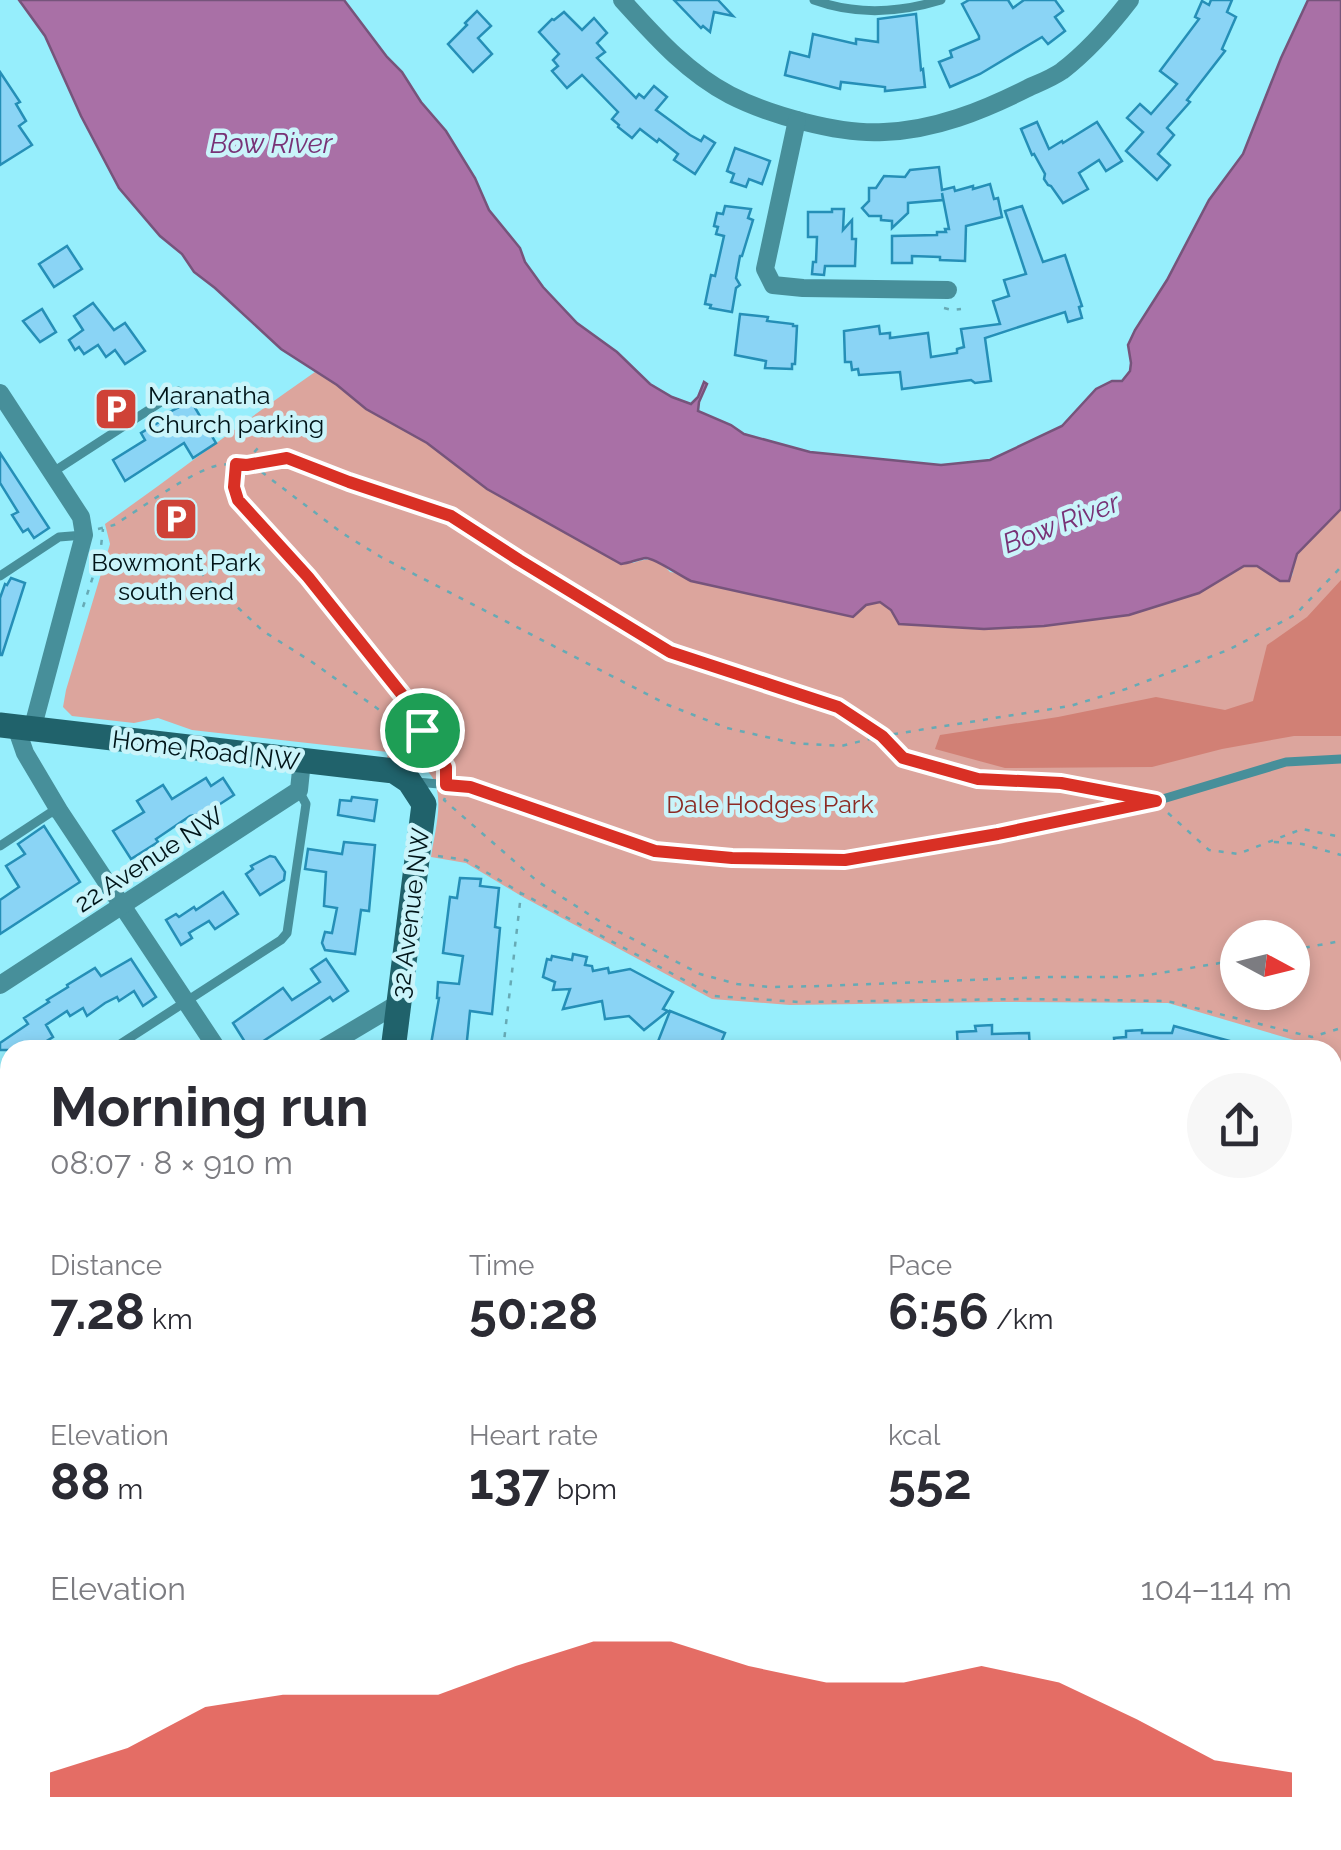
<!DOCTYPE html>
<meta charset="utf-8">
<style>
:root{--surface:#fff;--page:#f7f7f7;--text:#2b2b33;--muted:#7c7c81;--accent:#d93025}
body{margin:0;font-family:Raleway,sans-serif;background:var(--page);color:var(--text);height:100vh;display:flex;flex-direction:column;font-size:38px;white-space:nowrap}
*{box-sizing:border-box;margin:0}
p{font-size:32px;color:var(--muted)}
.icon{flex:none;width:55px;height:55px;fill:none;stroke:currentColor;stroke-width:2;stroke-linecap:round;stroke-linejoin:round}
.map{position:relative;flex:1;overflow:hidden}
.drawer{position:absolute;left:0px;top:1040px;width:1342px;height:810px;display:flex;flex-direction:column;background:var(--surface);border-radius:30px 30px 0 0;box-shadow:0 5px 15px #0003}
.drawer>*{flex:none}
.needle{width:65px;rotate:97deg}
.tools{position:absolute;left:1220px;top:920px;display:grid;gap:20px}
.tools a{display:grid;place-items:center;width:90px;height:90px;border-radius:50%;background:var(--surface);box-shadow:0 5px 15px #0003;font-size:50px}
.pin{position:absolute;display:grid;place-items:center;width:85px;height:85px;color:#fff;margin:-42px;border:5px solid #fff;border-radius:50%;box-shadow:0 2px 10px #0007}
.round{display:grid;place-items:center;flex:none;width:105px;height:105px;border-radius:52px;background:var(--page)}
.overview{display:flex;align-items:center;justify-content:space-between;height:170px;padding:0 50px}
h1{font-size:55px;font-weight:700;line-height:75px}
.stats{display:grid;grid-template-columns:repeat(3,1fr);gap:15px;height:170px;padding:10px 50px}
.stats div{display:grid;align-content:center}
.stats b{font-size:50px;font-weight:700}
.stats small{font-size:28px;font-weight:400}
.stats p{font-size:28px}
.chart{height:280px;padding:20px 50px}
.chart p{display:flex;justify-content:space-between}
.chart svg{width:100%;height:180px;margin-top:10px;fill:var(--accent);opacity:.7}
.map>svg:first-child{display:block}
.green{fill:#dca59d;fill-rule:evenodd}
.forest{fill:#d18075}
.water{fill:#a970a6;stroke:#76547b;stroke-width:2.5}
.building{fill:#8ad4f5;stroke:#258fb7;stroke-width:2.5}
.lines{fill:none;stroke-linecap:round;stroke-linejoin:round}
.path{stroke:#67aab5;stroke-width:2.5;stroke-dasharray:5 8;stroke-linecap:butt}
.lane{stroke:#478f9a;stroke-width:9}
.street{stroke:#478f9a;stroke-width:18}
.secondary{stroke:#20626b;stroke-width:25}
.route-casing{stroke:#fff;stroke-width:20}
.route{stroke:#d93025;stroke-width:12}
.labels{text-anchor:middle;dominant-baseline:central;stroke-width:9;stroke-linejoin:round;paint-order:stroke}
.poi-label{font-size:25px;fill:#001418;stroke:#caf4fa;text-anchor:start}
.street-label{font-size:25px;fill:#001418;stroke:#caf4fa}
.park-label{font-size:25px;fill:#8c2b24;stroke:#caf4fa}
.water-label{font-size:28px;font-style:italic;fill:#783276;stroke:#caf4fa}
</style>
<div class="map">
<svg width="1341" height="1850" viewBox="0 0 1341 1850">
<rect width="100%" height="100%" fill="#96eefc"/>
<g class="green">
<path d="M315 372 337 385 366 409 427 443 487 489 633 563C649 557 658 558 670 572L866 605 880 602 891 610 1044 626 1129 615 1199 593 1244 566H1257L1280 581 1292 576 1297 554 1341 509V1538L1332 1537V1050H1292L1294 1040 1168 1003 997 1002 790 1005 712 999 523 897 466 863 431 857C435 827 453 775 412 762 405 760 395 760 387 759L388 752 192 730 158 718 134 723 72 716 63 707 66 690 110 544 105 524C176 474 244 421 315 372ZM1238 938H1292V992H1238Z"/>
<path d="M10 1266V1481L7 1484H0V1273Z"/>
</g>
<path class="forest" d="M1341 580V736H1294L1222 749 1152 767 1005 768 935 749 940 735 1058 717 1156 697 1225 710 1253 701 1267 645 1307 617Z"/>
<path class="water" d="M19 0H344L387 57 402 72 421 102 446 131 475 178 489 210 520 248 525 262 543 287 577 323 617 352 650 384 672 397 691 404 698 397 704 382 707 384 699 402 698 411 731 425 744 434 810 452 941 465 990 460 1062 426 1096 389 1112 381H1122L1130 371 1131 363 1128 345 1135 330 1167 280 1209 200 1243 154 1281 58 1308 0H1341V509L1297 554 1289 581H1280L1257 566H1244L1199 593 1129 615 1044 626 984 629 899 624 891 610 880 602 866 605 853 617 691 581C680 576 655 558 646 558 638 559 630 563 621 564L487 489 427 443 366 409 337 385 281 349 215 288 194 272 182 254 160 236 119 188 81 116 45 36Z"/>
<g class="building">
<path d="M674 0H718L733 16 714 12 710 32 703 26 701 28Z"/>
<path d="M969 0H1008L1013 8 1024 0H1055L1063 11 1055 17 1065 31 1048 44 1042 37 980 74 950 87 939 62 952 57 950 51 979 39V36L962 4Z"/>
<path d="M1211 0H1232L1227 12 1236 17 1222 49 1225 51 1187 100 1190 102 1167 128 1174 135 1158 154 1170 165 1157 180 1126 151 1143 132 1127 118 1140 104 1151 114 1177 84 1160 71 1199 19 1195 17 1202 1 1209 5Z"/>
<path d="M477 11 491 26 478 38 492 54 473 72 448 44 467 25 465 23Z"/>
<path d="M564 12 582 30 594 18 607 33 597 43 605 52 597 58 636 98 639 94 644 98 654 86 667 97 656 110 690 135 701 141 704 136 715 143 695 174 674 160 678 154 659 139 657 142 640 129 632 138 618 127 619 125 612 119 618 112 582 75 567 88 552 71 558 66 553 60 559 54 539 32 552 19 554 20Z"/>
<path d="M916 14 921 70 923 69 925 87 885 91V87L841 82 840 89 785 75 790 52 809 57 813 34 856 44V39L878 42V19Z"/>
<path d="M0 72 20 102 16 104 26 121 19 126 32 145 0 165Z"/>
<path d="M1037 122 1049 149 1062 141 1063 143 1097 122 1122 161 1106 171 1099 160 1079 173 1088 189 1063 203 1051 186 1048 185 1044 179 1045 174 1034 154 1032 155 1021 129Z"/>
<path d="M735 148 770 161 762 184 749 179 746 187 731 182 734 174 727 171Z"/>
<path d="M939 167 942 190 954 187 955 191 973 186V189L990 184 994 199 998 198 1002 217 966 226 965 261 940 260V257L912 256V263H892V236L937 235V232H946L945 229H949L942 193 943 200 908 203V213L892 228V221L881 220V216H869L862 208 869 201V188H876L884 176 905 177 910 170Z"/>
<path d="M725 206 751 209 748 218 753 220 742 256H740L736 278 740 285 736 288 732 312 710 308 711 305 705 304 711 275 715 276 724 236 716 234 718 227 714 226 717 213 723 214Z"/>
<path d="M1022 206 1043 262 1065 255 1082 306 1079 307 1082 318 1068 322 1065 312 985 338 991 381 975 383 971 380 902 389 900 372 859 375 858 369 852 370 851 362H845L844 331 879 326 880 334 890 333V338L928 333 931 357 957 353V349L964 347 961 329 1000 324 993 301 1009 296 1004 280 1026 274 1005 211Z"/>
<path d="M832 209H844L843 230 852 220V239H856L855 266H825L824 275 812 274 813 262H816L817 237H808V212H832Z"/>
<path d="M67 246 82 269 54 287 39 264Z"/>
<path d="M93 303 114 330 125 323 145 351 125 364 115 350 106 357 98 345 84 354 79 347 75 350 69 340 83 330 74 316Z"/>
<path d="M42 309 56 332 40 342 23 321Z"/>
<path d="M740 314 768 317 767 321 793 324V326H797L795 364H792V369L765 368 766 361 735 355Z"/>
<path d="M191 401 216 443 193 458 184 443 125 481 113 460 145 440 141 433 164 419 162 416Z"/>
<path d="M0 453 49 528 34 538 28 529 23 532 12 515 18 512 0 483Z"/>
<path d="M11 578 25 583 2 655H0V598L5 584 7 585Z"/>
<path d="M206 778 211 786 223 778 234 795 206 813 190 816 156 839 158 842 131 859 113 831 144 812 137 801 163 785 172 799Z"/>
<path d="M352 797 377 800 374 821 338 815 340 800 351 801Z"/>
<path d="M44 826 80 882 0 934V900L19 887 6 866 25 854 18 844Z"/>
<path d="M344 842 375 845 369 911 361 910 355 954 325 950 322 943 325 932 332 933 337 908 324 906 326 872 305 869 308 849 342 854Z"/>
<path d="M270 856 275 857 285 872 284 880 260 895 246 874 253 869 251 866Z"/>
<path d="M460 878 481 879 480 886 499 888 495 927 500 928 492 1014 470 1011 466 1050H430L439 998H437L438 982 459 984 463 956 443 953 450 897 457 898Z"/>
<path d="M223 892 238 914 215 929 209 921 189 933 192 938 181 945 166 920 176 914 179 917 194 907 196 910Z"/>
<path d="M573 954 587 957 585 965 592 966 593 971 608 968 609 973 630 969 673 992 663 1009 668 1011 644 1030 629 1016 605 1019 602 1001 563 1009 570 989 553 990 555 982 543 977 547 959 551 960 552 956 572 960Z"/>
<path d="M131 959 156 997 143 1006 134 991 119 1001 117 997 105 1003 87 1016 83 1008 70 1016 67 1011 46 1025 53 1037 32 1050H0V1043L28 1024 24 1018 49 1002 47 1000 68 987 67 985 95 968 101 976Z"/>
<path d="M326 959 348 991 333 1001 330 997 250 1050 233 1023 283 988 292 1000 320 982 311 969Z"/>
<path d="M670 1011 725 1033 718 1050H692L677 1044 675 1050H672L657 1044Z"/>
<path d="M992 1025V1034L1029 1033 1030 1050H958L957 1032 976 1031 975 1026Z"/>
<path d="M1174 1026 1248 1046 1247 1050H1115L1114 1038 1126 1037V1031L1142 1030V1033H1172Z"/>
</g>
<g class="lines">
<g class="path">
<path d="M944 308 952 310 961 309"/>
<path d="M248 463 249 458 258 448"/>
<path d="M249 465 287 459 349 482 411 501 451 516 519 560 670 652 838 707 882 736 903 758 978 779 1061 783 1121 794"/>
<path d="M236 466 234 487 238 500C295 565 355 628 405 699 417 716 425 736 436 753"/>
<path d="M98 529 114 525C139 510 194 469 220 465 234 463 247 465 259 470L342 533 381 557 668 705 727 728 793 743 841 746 882 736 1070 706 1126 689 1228 650 1295 615 1341 567"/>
<path d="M201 558 203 575 263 631 312 662 388 716 420 729"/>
<path d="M83 607 100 555 103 529"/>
<path d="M403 752 437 755 446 770"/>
<path d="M445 798 444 800 537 881 604 924 700 974 737 984 770 987 822 986 1045 977H1117L1148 975 1238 960"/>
<path d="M1168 813 1209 850 1238 854 1302 829 1341 837"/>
<path d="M1274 842 1302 844 1341 855"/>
<path d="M438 856 466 860 521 893 714 996 798 1002 1026 999 1167 1001 1312 1037 1341 1028"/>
<path d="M1292 950 1341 941"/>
<path d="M503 1050 521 894"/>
<path d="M1 1583 10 1576"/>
<path d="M1159 1840V1849"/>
</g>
<g class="lane">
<path d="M814 0C855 15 899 13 941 0"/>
<path d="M53 472 178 391"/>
<path d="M0 576 59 537 84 535"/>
<path d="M417 782 471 787 655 851 732 858 845 860 998 834 1156 801 1286 762 1341 759"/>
<path d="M0 846 50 813 60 812"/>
<path d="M111 1050 281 940 287 933 306 804 299 791"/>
<path d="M0 1123 10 1117"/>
<path d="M1332 1712 1341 1713"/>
<path d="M0 1739 10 1733"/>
<path d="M720 1840 721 1850"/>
<path d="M740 1840 741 1850"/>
</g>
<g class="street">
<path d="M622 0C654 35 686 72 730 95 769 115 840 135 884 132 935 130 982 111 1028 88 1039 83 1052 78 1062 71 1088 51 1110 26 1130 0"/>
<path d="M797 120 765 269 773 285 803 288 948 290"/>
<path d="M0 393 81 517 84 535 32 730"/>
<path d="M16 727 25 753 60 812 218 1050"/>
<path d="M0 985 299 790 302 761"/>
<path d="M320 1050 399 1003"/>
<path d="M0 1253 10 1246"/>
<path d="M0 1498H10"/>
<path d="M1332 1554 1341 1555"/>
<path d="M0 1604 10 1598"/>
<path d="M35 1850 53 1840"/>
</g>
<g class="secondary">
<path d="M0 725 394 771 409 781 424 804 393 1050"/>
<path d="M1332 1764 1341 1765"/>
<path d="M1332 1793H1341"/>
<path d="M318 1840 327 1850"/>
<path d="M277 1850 280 1840"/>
<path d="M397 1850 430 1840"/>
<path d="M579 1850 683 1840"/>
</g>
</g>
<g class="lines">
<defs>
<path id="route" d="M287 458 349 482 451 516 519 560 670 652 838 707 882 736 903 758 978 779 1061 783 1156 801 998 834 845 860 732 858 655 851 470 787 446 785V767L408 702 308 577 238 500 234 487 236 464 247 465Z"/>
</defs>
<use href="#route" class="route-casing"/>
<use href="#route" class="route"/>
</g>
<defs>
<symbol id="parking-square" viewBox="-11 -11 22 22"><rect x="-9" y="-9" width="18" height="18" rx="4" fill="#cf4237" stroke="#caf4fa"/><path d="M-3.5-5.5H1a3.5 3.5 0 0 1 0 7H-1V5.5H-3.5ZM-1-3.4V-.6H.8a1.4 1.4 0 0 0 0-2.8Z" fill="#fff"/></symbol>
</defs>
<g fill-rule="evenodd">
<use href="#parking-square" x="91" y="384" width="50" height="50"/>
<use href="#parking-square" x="151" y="494" width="50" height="50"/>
</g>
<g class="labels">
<g class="poi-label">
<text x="148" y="395">Maranatha<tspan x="148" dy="29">Church parking</tspan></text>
<text x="176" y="562" text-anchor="middle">Bowmont Park<tspan x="176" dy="29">south end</tspan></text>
</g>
<g class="street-label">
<text transform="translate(206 750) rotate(7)">Home Road NW</text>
<text transform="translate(149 859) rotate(-33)">22 Avenue NW</text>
<text transform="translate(410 913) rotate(-83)">32 Avenue NW</text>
</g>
<g class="park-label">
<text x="770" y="804">Dale Hodges Park</text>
</g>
<g class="water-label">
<text x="271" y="143">Bow River</text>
<text transform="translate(1061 523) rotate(-21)">Bow River</text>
</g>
</g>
</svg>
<div class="tools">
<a><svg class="needle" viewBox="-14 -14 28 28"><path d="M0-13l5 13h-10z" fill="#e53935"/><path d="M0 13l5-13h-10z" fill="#7c7c81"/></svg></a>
</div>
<div class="pin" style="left:422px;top:730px;background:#1e9e55"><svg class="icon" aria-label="arrive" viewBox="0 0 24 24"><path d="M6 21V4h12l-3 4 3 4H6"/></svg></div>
<section class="drawer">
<div class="overview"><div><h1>Morning run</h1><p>08:07 · 8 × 910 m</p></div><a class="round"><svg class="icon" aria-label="share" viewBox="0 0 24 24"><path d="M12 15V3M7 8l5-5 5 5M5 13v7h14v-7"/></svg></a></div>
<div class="stats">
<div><p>Distance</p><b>7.28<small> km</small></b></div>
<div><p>Time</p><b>50:28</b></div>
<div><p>Pace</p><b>6:56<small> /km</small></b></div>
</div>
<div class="stats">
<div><p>Elevation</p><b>88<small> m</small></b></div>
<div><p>Heart rate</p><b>137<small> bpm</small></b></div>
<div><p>kcal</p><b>552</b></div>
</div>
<div class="chart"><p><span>Elevation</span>104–114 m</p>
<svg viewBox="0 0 160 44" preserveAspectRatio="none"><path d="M0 44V38L10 32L20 22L30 19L40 19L50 19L60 12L70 6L80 6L90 12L100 16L110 16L120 12L130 16L140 25L150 35L160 38V44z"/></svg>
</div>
</section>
</div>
